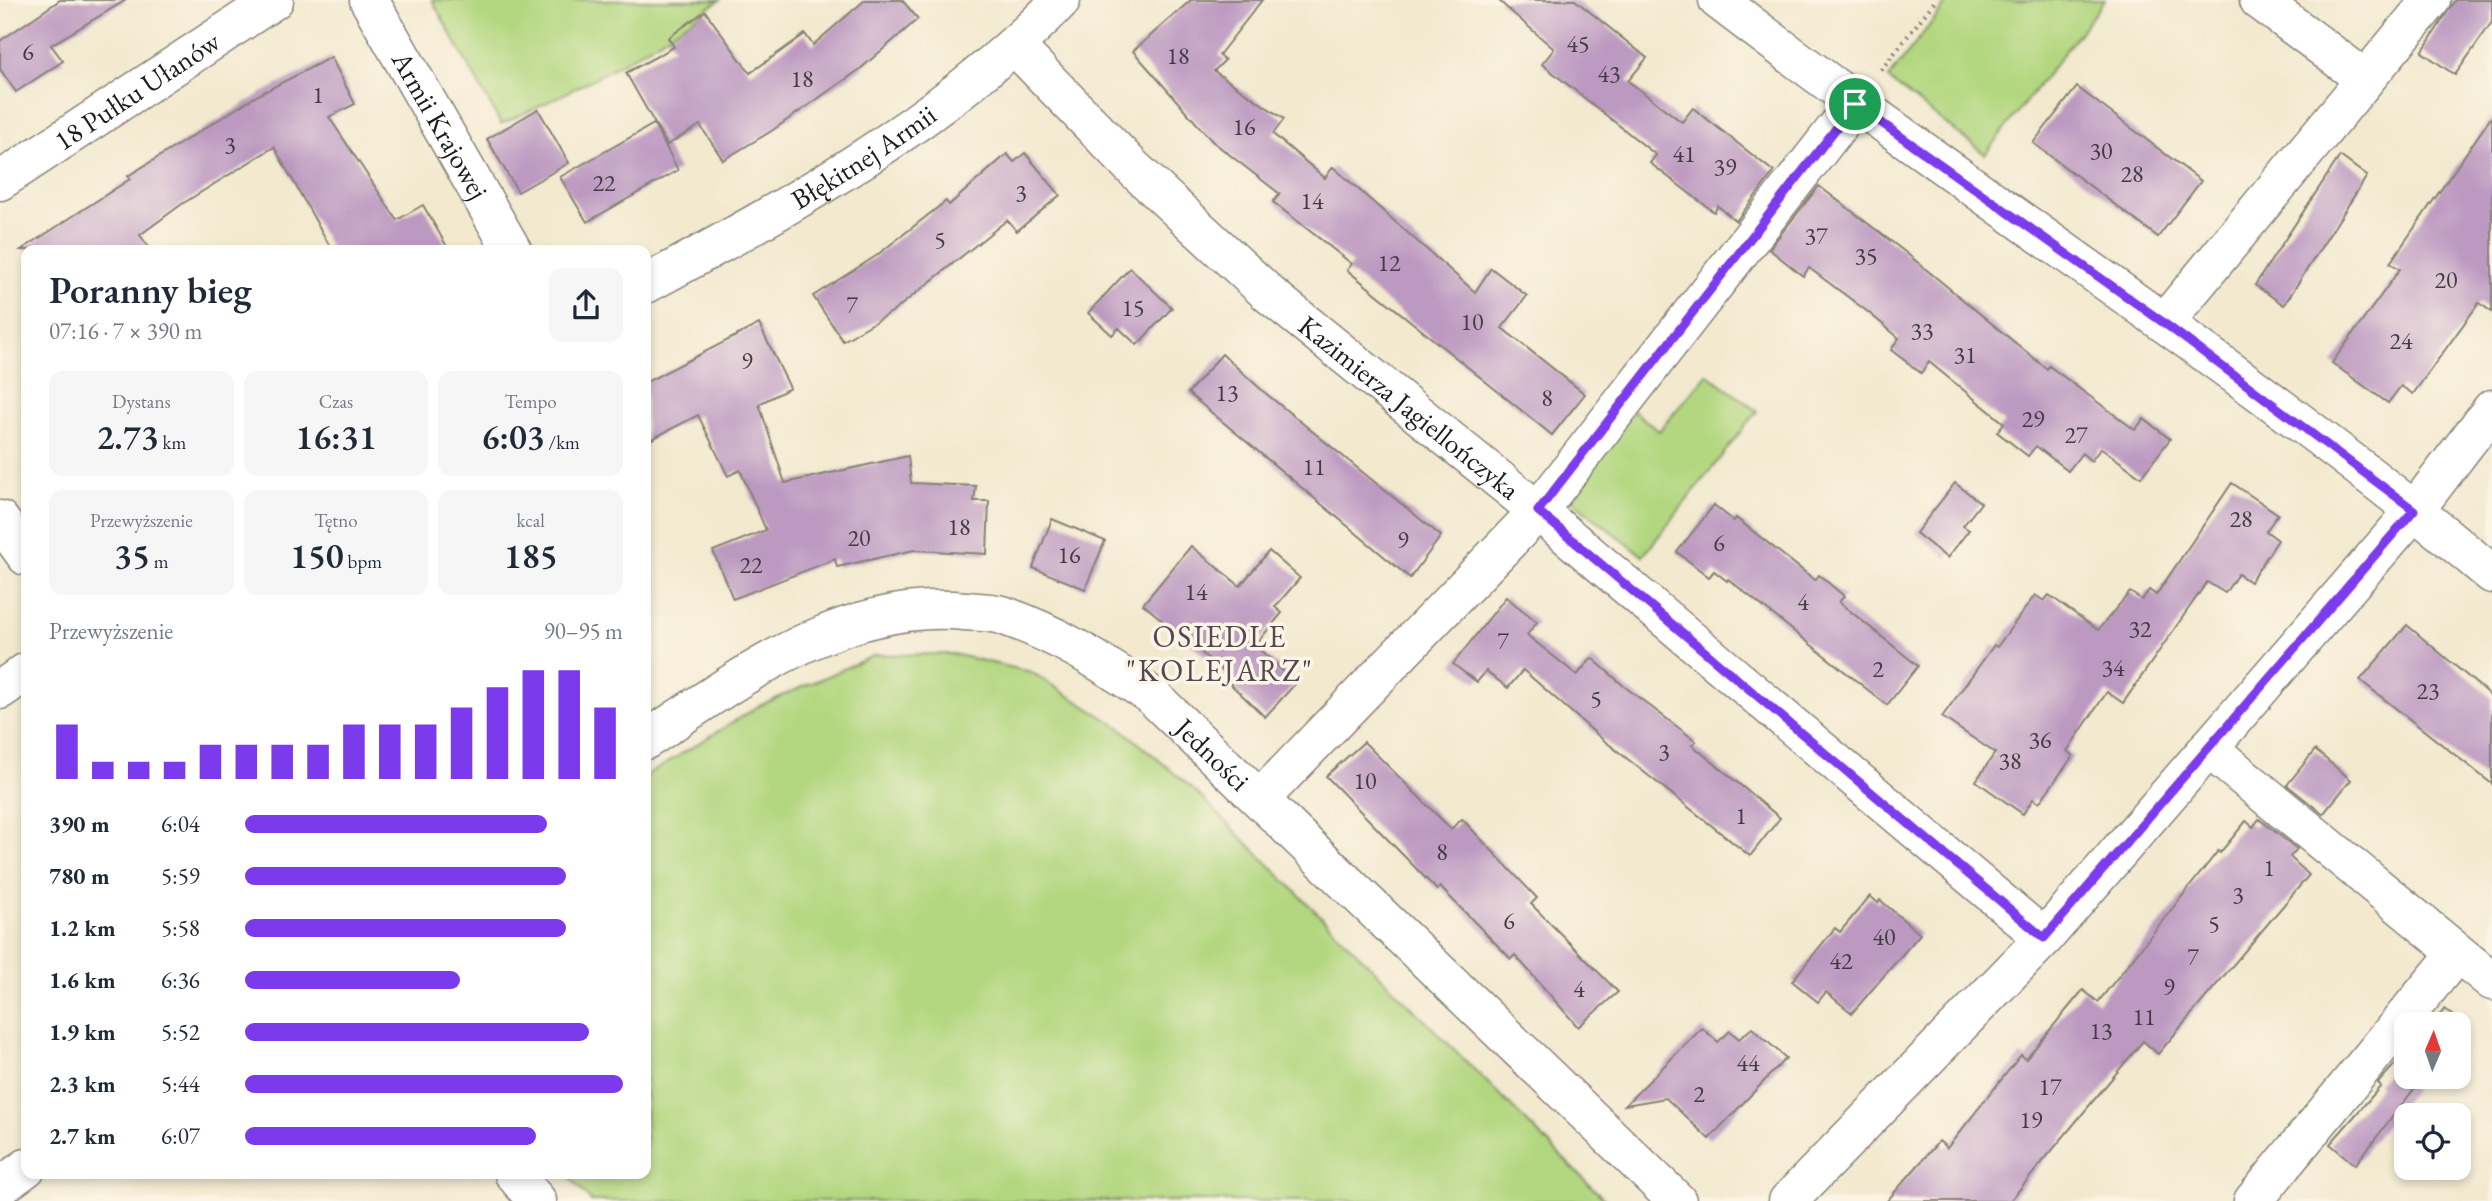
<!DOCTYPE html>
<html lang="pl">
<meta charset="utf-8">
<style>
:root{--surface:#fff;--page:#f6f6f7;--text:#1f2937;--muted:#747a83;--accent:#7c3aed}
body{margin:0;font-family:"EB Garamond",serif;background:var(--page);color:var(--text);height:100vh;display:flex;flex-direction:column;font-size:26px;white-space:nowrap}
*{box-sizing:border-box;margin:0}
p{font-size:23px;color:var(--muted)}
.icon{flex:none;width:38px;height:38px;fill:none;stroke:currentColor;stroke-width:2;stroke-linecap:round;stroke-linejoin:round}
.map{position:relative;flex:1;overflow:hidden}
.sheet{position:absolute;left:21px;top:245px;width:630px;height:934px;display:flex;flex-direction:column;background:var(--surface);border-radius:14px;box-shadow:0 4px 10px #0003}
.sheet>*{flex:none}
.needle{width:46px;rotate:2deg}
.buttons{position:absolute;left:2394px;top:1012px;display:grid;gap:14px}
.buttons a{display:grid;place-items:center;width:77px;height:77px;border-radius:14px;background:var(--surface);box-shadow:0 4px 10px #0003;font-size:35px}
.pin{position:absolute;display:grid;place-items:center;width:60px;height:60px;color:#fff;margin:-30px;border:4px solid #fff;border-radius:50%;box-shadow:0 2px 7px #0007}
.round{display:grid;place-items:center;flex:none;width:74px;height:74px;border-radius:14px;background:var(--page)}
.summary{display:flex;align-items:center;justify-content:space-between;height:119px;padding:0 28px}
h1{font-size:38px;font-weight:600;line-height:52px}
.stats{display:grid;grid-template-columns:repeat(3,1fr);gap:10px;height:119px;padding:7px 28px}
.stats div{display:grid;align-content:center;border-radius:14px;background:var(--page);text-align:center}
.stats b{font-size:35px;font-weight:600}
.stats small{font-size:19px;font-weight:400}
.stats p{font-size:19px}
.chart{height:196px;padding:14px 28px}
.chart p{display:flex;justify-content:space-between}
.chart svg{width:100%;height:126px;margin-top:7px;stroke:var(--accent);stroke-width:6}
ul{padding:0 28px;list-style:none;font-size:23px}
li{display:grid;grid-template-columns:112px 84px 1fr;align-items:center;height:52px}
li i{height:18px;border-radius:9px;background:var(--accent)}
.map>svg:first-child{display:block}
.green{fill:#b3d780;stroke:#687a4e;stroke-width:2}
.building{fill:#bc99c1}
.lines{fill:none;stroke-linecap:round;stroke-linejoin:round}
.minor-casing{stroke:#878276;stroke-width:41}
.path{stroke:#878276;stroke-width:4.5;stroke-dasharray:2 5;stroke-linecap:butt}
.minor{stroke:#fff;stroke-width:38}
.route-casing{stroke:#fff;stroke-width:14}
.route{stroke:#7c3aed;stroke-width:9}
.labels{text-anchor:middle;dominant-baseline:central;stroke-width:7;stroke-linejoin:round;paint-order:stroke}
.number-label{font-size:24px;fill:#443b45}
.street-label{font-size:28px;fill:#1c1c1c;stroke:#fcf5e5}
.neighbourhood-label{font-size:30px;letter-spacing:2px;fill:#544856;stroke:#fcf5e5}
</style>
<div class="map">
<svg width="2492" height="1201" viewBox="0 0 2492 1201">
<rect width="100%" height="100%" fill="#fcf5e5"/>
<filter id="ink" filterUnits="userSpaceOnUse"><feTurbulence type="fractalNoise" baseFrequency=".0143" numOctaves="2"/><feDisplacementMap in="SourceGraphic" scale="14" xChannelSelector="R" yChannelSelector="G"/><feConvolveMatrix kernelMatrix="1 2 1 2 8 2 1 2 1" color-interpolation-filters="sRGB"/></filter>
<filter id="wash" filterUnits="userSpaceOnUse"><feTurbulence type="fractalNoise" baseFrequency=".00686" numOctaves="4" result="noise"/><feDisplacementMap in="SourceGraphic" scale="28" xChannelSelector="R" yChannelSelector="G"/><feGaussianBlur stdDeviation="1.57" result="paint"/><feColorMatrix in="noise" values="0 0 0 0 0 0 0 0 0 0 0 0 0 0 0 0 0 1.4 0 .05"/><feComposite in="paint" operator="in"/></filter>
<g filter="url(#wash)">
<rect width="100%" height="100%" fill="#f2e9cf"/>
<g class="green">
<path d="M432 0H720C651 50 579 89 501 124Z"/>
<path d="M1949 0H2105L1985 154 1888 79Z"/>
<path d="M1707 374 1757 411 1643 556 1564 494 1634 411 1659 431Z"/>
<path d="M953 654 1031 672 1122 729 1193 789 1606 1201H591L567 1174H646V776L759 706 875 655Z"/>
</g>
<g id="blocks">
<g class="building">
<path d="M60 0H126L51 45 63 61 16 92 0 69V41Z"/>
<path d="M865 0H902L918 19 859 70 770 132 723 160 700 125 667 145 626 73 674 47 668 38 705 11 750 73 805 34 813 45Z"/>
<path d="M1191 0H1262L1219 55 1225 60 1214 71 1284 119 1273 134 1325 178 1333 167 1475 292 1491 268 1527 296 1502 328 1585 394 1552 435 1347 270 1352 264 1273 202 1280 194 1212 141 1133 51Z"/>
<path d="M1498 0H1575L1647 58 1628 81 1682 122 1693 108 1774 172 1736 221 1718 206 1714 212 1650 163 1656 155 1542 64 1554 49Z"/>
<path d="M2455 0H2492V22L2455 75 2422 52Z"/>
<path d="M331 57 355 104 329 117 397 220 423 205 449 250H332L274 147 182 204 140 235 151 250H21L130 179 128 176 258 95Z"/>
<path d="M2077 87 2201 181 2158 237 2033 143Z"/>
<path d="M538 109 569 163 518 192 487 139Z"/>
<path d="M2492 116V312L2479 303 2413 394 2401 386 2388 403 2332 363 2400 269 2390 263Z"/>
<path d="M654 124 678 170 587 222 560 177Z"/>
<path d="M1025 153 1060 195 1017 231 1007 220 895 310 843 341 813 296 876 256 946 201 949 205 1007 154 1014 162Z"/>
<path d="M2340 156 2367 176 2284 305 2255 285Z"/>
<path d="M1819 186 1905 252 2047 369 2049 366 2135 430 2144 419 2170 439 2141 477 2101 448 2091 461 2082 453 2068 471 2036 446 2028 456 1997 432 2004 423 1929 362 1921 373 1891 350 1899 338 1868 312 1809 268 1803 276 1769 249Z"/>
<path d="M1130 268 1172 308 1137 345 1119 328 1112 335 1088 313Z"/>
<path d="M759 324 790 388 759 404 785 483 908 456 911 483 976 486 974 501H989L987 554 914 550 837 567 835 559 733 599 713 551 766 530 740 470 728 476 698 415 646 442V382Z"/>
<path d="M1222 354 1264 392 1441 536 1410 578 1188 393Z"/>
<path d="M1955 483 1981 503 1963 526 1969 530 1947 558 1916 533Z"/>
<path d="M2232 483 2278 514 2266 531 2278 540 2250 582 2238 574 2225 593 2207 582 2123 703 2107 692 2067 751 2073 756 2039 803 2033 799 2023 814 1976 781 1995 753 1942 717 1994 645 1997 647 2035 595 2044 601 2049 595 2098 630 2130 592 2142 600 2149 590 2156 595Z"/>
<path d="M1714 505 1734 521 1736 518 1815 580 1819 575 1844 596 1839 602 1918 666 1887 705 1728 579 1727 581 1714 571 1709 577 1677 552Z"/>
<path d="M1052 519 1105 541 1085 589 1033 568Z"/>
<path d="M1191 546 1240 586 1269 551 1300 578 1275 607 1282 613 1255 645 1296 683 1265 717 1224 678 1228 675 1143 604Z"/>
<path d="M1506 597 1537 622 1527 635 1577 675 1592 658 1625 687 1696 741 1692 745 1780 818 1750 856 1601 738 1523 670 1508 688 1486 671 1477 682 1453 664Z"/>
<path d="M2407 625 2492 697V784L2360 680Z"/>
<path d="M1364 742 1451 829 1462 819 1537 898 1531 904 1618 992 1578 1027 1515 955 1511 959 1440 887 1437 890 1326 776Z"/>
<path d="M2315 750 2351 780 2323 814 2287 785Z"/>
<path d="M2259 819 2297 849 2290 857 2309 875 2158 1054 2143 1041 2010 1201H1887L1939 1141 1947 1148 2021 1055 2026 1059 2083 990 2098 1002 2218 851 2220 853 2246 821 2253 827Z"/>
<path d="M1870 896 1878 903 1880 900 1920 934 1852 1013 1826 992 1818 1002 1792 981 1835 928 1840 932Z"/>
<path d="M2445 1009 2464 1024 2459 1031V1024H2431Z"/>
<path d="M1702 1028 1718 1042 1730 1031 1739 1039 1752 1028 1786 1058 1709 1139 1666 1098 1625 1105Z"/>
<path d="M2406 1052V1076H2424L2355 1165 2330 1144 2381 1086 2378 1083Z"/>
</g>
</g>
</g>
<g filter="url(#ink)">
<use href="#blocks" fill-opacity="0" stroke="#878276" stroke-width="2"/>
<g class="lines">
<defs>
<g id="minor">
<path id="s1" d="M369 0 512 250"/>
<path d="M1718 0C1973 195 2246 368 2492 574"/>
<path d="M2259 0 2365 79"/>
<path id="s2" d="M1016 47 1133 168 1269 294 1538 511 2044 938"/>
<path id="s3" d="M0 181 274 0"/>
<path id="s4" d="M646 284C793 205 945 120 1061 0"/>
<path d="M2164 323 2431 0"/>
<path d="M0 520 26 556"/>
<path d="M0 690 26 672"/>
<path id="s5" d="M646 740C741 677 844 599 965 611 977 612 991 612 1002 615 1060 635 1101 662 1152 696L1677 1201"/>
<path d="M2208 748 2492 981"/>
<path d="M1260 799 1538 511 1855 104"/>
<path d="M514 1174 537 1201"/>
<path d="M0 1187 26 1168"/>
<path d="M1788 1201 2044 938 2415 510 2492 409"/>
<path d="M2253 1201 2457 953"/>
</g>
</defs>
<use href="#minor" class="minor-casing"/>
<path class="path" d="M1881 70 1936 0"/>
<use href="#minor" class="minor"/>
</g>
</g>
<g class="lines" filter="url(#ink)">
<defs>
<path id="route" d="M1855 104 2164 323 2414 510 2044 938 1538 511Z"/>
</defs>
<use href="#route" class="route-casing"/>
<use href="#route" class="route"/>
</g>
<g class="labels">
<g class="number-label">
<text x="1578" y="43">45</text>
<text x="28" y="51">6</text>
<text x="1178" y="55">18</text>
<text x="1609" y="73">43</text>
<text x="802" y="78">18</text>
<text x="318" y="94">1</text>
<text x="1244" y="126">16</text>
<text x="230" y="144">3</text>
<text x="2101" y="150">30</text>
<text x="1684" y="153">41</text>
<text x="1725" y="166">39</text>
<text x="2132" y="173">28</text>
<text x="604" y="182">22</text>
<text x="1021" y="192">3</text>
<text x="1312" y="200">14</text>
<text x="1816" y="235">37</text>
<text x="940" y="239">5</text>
<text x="1866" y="255">35</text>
<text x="1389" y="262">12</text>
<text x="2446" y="279">20</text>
<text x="852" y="304">7</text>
<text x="1133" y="307">15</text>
<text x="1472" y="321">10</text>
<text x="1922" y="330">33</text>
<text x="2401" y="340">24</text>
<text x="1965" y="354">31</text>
<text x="747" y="360">9</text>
<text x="1227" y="392">13</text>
<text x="1547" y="397">8</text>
<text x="2033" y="418">29</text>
<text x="2076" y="434">27</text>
<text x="1314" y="466">11</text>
<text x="2241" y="518">28</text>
<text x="959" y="526">18</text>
<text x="859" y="537">20</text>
<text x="1403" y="539">9</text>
<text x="1719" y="542">6</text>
<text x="1069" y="554">16</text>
<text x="751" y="564">22</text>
<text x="1196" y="591">14</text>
<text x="1803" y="601">4</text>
<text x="2140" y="628">32</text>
<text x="1503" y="640">7</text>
<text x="2113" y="667">34</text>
<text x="1878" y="668">2</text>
<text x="2428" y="690">23</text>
<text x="1596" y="698">5</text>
<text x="2040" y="739">36</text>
<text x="1664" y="751">3</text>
<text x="2010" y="760">38</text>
<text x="1365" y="780">10</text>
<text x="1741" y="815">1</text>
<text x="1442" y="851">8</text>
<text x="2269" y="867">1</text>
<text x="2238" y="894">3</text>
<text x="1509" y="920">6</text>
<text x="2214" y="923">5</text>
<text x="1884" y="936">40</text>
<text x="2193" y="956">7</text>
<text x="1841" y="960">42</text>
<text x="2169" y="986">9</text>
<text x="1579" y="988">4</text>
<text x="2144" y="1016">11</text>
<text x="2101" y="1030">13</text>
<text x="1748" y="1062">44</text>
<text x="2050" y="1086">17</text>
<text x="1699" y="1093">2</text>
<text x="2031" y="1119">19</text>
</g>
<g class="street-label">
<text stroke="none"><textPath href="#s3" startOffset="164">18 Pułku Ułanów</textPath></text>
<text stroke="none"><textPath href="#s1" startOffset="144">Armii Krajowej</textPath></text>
<text stroke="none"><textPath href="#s4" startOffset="252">Błękitnej Armii</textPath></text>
<text stroke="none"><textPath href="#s2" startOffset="534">Kazimierza Jagiellończyka</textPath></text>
<text stroke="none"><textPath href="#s5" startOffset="644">Jedności</textPath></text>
</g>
<g class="neighbourhood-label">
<text x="1220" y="636">OSIEDLE<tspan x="1220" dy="34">"KOLEJARZ"</tspan></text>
</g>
</g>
</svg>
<div class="buttons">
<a><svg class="needle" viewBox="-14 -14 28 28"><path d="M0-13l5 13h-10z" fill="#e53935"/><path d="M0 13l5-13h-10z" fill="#747a83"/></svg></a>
<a><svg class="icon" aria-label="locate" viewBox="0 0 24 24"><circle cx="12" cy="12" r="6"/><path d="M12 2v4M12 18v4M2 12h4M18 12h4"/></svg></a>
</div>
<div class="pin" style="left:1855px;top:104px;background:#1e9e55"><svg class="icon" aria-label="arrive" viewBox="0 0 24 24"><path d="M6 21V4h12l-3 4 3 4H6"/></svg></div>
<section class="sheet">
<div class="summary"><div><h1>Poranny bieg</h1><p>07:16 · 7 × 390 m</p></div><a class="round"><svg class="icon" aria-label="share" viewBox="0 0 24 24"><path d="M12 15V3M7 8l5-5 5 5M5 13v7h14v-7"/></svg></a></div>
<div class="stats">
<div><p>Dystans</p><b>2.73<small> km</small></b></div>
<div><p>Czas</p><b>16:31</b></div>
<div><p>Tempo</p><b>6:03<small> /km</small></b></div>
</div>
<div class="stats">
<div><p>Przewyższenie</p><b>35<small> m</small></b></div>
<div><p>Tętno</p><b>150<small> bpm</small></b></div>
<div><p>kcal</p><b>185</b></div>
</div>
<div class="chart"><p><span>Przewyższenie</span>90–95 m</p>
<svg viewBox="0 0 160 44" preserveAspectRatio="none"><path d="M5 44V25M15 44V38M25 44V38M35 44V38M45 44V32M55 44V32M65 44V32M75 44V32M85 44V25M95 44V25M105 44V25M115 44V19M125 44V12M135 44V6M145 44V6M155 44V19"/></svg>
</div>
<ul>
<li><b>390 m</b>6:04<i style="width:80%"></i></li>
<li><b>780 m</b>5:59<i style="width:85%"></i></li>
<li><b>1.2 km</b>5:58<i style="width:85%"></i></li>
<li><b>1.6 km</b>6:36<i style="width:57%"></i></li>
<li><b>1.9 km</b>5:52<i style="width:91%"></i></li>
<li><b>2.3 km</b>5:44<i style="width:100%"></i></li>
<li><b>2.7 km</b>6:07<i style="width:77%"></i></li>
</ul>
</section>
</div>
